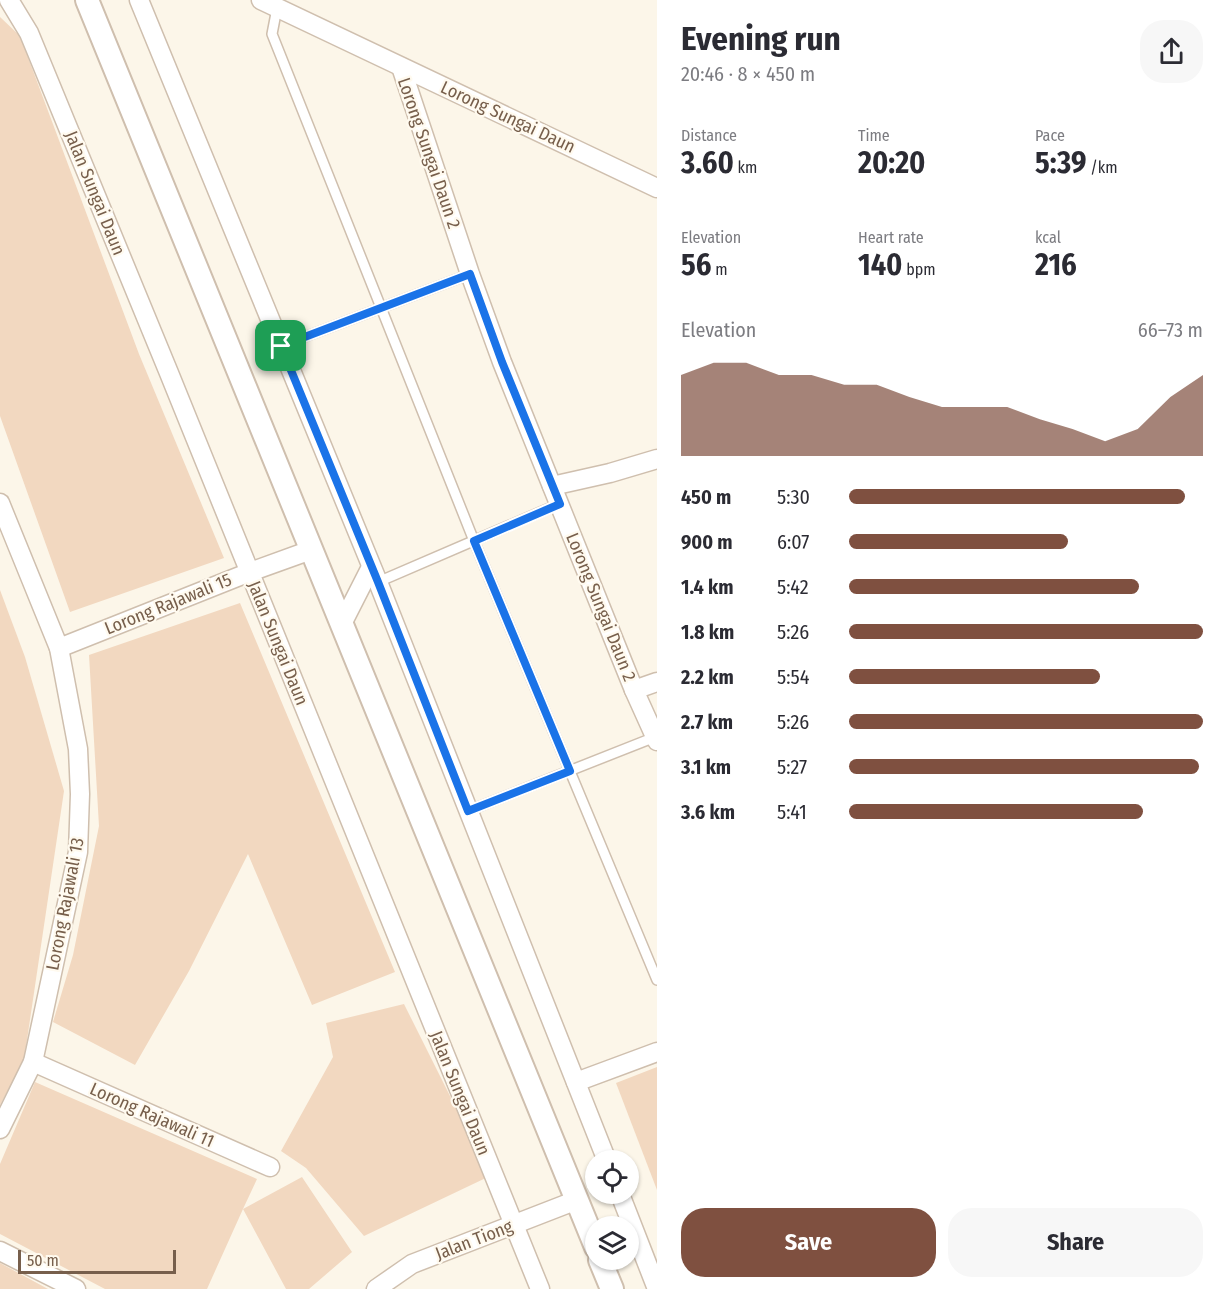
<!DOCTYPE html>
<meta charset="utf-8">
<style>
:root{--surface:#fff;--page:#f7f7f7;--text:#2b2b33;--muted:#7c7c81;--accent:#7f5040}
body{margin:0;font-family:"Fira Sans Condensed",sans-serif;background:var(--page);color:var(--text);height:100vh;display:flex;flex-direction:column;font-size:22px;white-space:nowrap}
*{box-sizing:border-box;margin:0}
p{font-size:20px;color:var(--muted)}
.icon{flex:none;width:33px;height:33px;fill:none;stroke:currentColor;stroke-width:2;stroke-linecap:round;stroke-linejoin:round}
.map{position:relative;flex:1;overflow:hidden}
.sheet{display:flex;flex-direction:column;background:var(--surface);width:570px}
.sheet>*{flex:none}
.tools{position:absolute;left:585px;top:1150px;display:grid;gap:12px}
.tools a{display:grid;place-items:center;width:54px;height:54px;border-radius:50%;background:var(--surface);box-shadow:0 2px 4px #0004;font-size:30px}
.scale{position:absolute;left:18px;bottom:15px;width:158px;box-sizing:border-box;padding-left:6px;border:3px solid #775f4c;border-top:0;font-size:16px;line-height:21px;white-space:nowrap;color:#775f4c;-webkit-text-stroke:4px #fffaef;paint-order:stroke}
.pin{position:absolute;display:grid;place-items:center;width:51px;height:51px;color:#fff;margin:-26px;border-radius:12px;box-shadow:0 3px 9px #0006}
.round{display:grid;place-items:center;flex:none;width:63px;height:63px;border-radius:24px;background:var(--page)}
.overview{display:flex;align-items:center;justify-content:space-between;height:102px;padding:0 24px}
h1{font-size:33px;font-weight:700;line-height:45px}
.metrics{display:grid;grid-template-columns:repeat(3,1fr);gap:9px;height:102px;padding:6px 24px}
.metrics div{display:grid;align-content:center}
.metrics b{font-size:30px;font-weight:700}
.metrics small{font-size:16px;font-weight:400}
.metrics p{font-size:16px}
.chart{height:168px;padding:12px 24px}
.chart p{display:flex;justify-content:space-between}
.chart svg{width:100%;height:108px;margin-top:6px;fill:var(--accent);opacity:.7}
.primary-button{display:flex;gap:12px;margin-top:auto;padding:12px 24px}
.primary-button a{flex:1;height:69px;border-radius:24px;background:var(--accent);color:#fff;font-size:24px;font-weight:700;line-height:69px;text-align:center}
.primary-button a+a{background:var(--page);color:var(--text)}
ul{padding:0 24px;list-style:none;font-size:20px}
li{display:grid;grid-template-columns:96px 72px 1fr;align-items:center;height:45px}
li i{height:15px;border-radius:8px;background:var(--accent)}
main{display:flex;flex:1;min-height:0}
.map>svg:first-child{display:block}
.building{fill:#f2d8c0}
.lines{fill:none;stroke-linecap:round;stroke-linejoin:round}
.service-casing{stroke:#cfbfae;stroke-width:12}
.minor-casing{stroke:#cfbfae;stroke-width:21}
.tertiary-casing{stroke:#cfbfae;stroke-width:26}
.service{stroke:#fff;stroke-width:9}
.minor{stroke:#fff;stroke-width:18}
.tertiary{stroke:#fff;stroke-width:22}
.route-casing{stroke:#fff;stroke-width:12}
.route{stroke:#1a73e8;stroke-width:8}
.labels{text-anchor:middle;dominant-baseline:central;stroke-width:4.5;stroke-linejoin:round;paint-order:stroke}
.street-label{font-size:18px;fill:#775f4c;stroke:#fffaef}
</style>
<main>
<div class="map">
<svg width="657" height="1289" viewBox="0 0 657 1289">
<rect width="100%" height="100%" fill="#fcf6e9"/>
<g class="building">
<path d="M0 17 20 36 139 354 224 558 70 612 0 416Z"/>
<path d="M0 590 25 657 64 791 24 1060 0 1105Z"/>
<path d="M240 603 395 972 312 1005 248 854 189 971 135 1065 53 1022 73 955 99 826 89 655Z"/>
<path d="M404 1004 490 1176 364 1236 306 1168 281 1151 333 1057 326 1023Z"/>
<path d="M657 1067V1190L616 1083Z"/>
<path d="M35 1082 257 1179 243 1209 302 1177 352 1252 309 1289H286L243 1209 207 1289H105L0 1234V1164Z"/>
<path d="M0 1263 48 1289H0Z"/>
</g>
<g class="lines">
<defs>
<g id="service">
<path d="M277 8 272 34 474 541 657 980"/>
<path d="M281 346 470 274"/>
<path d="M378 582 559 504"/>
<path d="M468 811 655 737"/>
</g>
<g id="minor">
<path d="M9 0 29 33 169 373 540 1289"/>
<path d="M139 0 378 582 607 1161"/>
<path d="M261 0 657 188"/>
<path d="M401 67 470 274 502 362 634 690 657 741"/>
<path d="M552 486 610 473 657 459"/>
<path d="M0 503 59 648 78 749 80 794 78 852 33 1062 0 1129"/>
<path d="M342 624 371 567"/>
<path d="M59 648 250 572 311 550"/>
<path d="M634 690 657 682"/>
<path d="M33 1062 270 1167"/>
<path d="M576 1082 657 1052"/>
<path d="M620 1194 657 1289"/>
<path d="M0 1251 76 1289"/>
<path d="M376 1289 412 1264 577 1200"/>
</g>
<g id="tertiary">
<path d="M87 0 596 1247"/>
<path d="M600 1260 612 1289"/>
</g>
</defs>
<use href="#service" class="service-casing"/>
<use href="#minor" class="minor-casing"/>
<use href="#tertiary" class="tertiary-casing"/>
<use href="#service" class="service"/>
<use href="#minor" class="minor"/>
<use href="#tertiary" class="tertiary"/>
</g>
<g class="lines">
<defs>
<path id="route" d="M470 274 502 362 560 504 474 541 570 771 468 811 378 582 281 346Z"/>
</defs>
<use href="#route" class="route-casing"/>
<use href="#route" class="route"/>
</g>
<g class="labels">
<g class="street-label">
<text transform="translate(508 117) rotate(25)">Lorong Sungai Daun</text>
<text transform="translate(429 153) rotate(71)">Lorong Sungai Daun 2</text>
<text transform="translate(95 193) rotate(68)">Jalan Sungai Daun</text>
<text transform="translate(168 604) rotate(-22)">Lorong Rajawali 15</text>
<text transform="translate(601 607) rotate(68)">Lorong Sungai Daun 2</text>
<text transform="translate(278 643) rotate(68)">Jalan Sungai Daun</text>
<text transform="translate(65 904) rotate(-79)">Lorong Rajawali 13</text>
<text transform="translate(460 1093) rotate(68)">Jalan Sungai Daun</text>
<text transform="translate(152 1115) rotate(24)">Lorong Rajawali 11</text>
<text transform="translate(474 1240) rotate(-21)">Jalan Tiong</text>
</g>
</g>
</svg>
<div class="tools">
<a><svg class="icon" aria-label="locate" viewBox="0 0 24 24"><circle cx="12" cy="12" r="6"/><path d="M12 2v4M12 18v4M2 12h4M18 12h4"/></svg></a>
<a><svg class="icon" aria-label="layers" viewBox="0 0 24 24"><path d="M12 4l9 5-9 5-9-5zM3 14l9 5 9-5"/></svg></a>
</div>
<div class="scale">50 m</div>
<div class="pin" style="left:281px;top:346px;background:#1e9e55"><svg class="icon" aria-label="arrive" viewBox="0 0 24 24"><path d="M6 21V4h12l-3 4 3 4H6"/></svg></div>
</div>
<section class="sheet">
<div class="overview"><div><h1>Evening run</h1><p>20:46 · 8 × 450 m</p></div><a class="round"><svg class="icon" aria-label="share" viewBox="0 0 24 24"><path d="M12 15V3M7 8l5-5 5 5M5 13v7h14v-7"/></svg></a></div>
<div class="metrics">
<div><p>Distance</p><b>3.60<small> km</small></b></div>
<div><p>Time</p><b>20:20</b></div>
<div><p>Pace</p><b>5:39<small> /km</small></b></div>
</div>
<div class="metrics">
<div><p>Elevation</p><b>56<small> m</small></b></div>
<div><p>Heart rate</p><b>140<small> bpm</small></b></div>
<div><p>kcal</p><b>216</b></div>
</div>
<div class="chart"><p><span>Elevation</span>66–73 m</p>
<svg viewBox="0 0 160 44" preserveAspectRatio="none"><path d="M0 44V11L10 6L20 6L30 11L40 11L50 15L60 15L70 20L80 24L90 24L100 24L110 29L120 33L130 38L140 33L150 20L160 11V44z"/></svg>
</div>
<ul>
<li><b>450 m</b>5:30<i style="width:95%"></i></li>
<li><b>900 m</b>6:07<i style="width:62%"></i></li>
<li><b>1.4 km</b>5:42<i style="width:82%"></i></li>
<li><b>1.8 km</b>5:26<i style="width:100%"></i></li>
<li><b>2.2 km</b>5:54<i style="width:71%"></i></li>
<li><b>2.7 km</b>5:26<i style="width:100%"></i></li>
<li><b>3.1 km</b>5:27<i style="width:99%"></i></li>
<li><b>3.6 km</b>5:41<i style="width:83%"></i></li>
</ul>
<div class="primary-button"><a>Save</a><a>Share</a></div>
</section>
</main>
